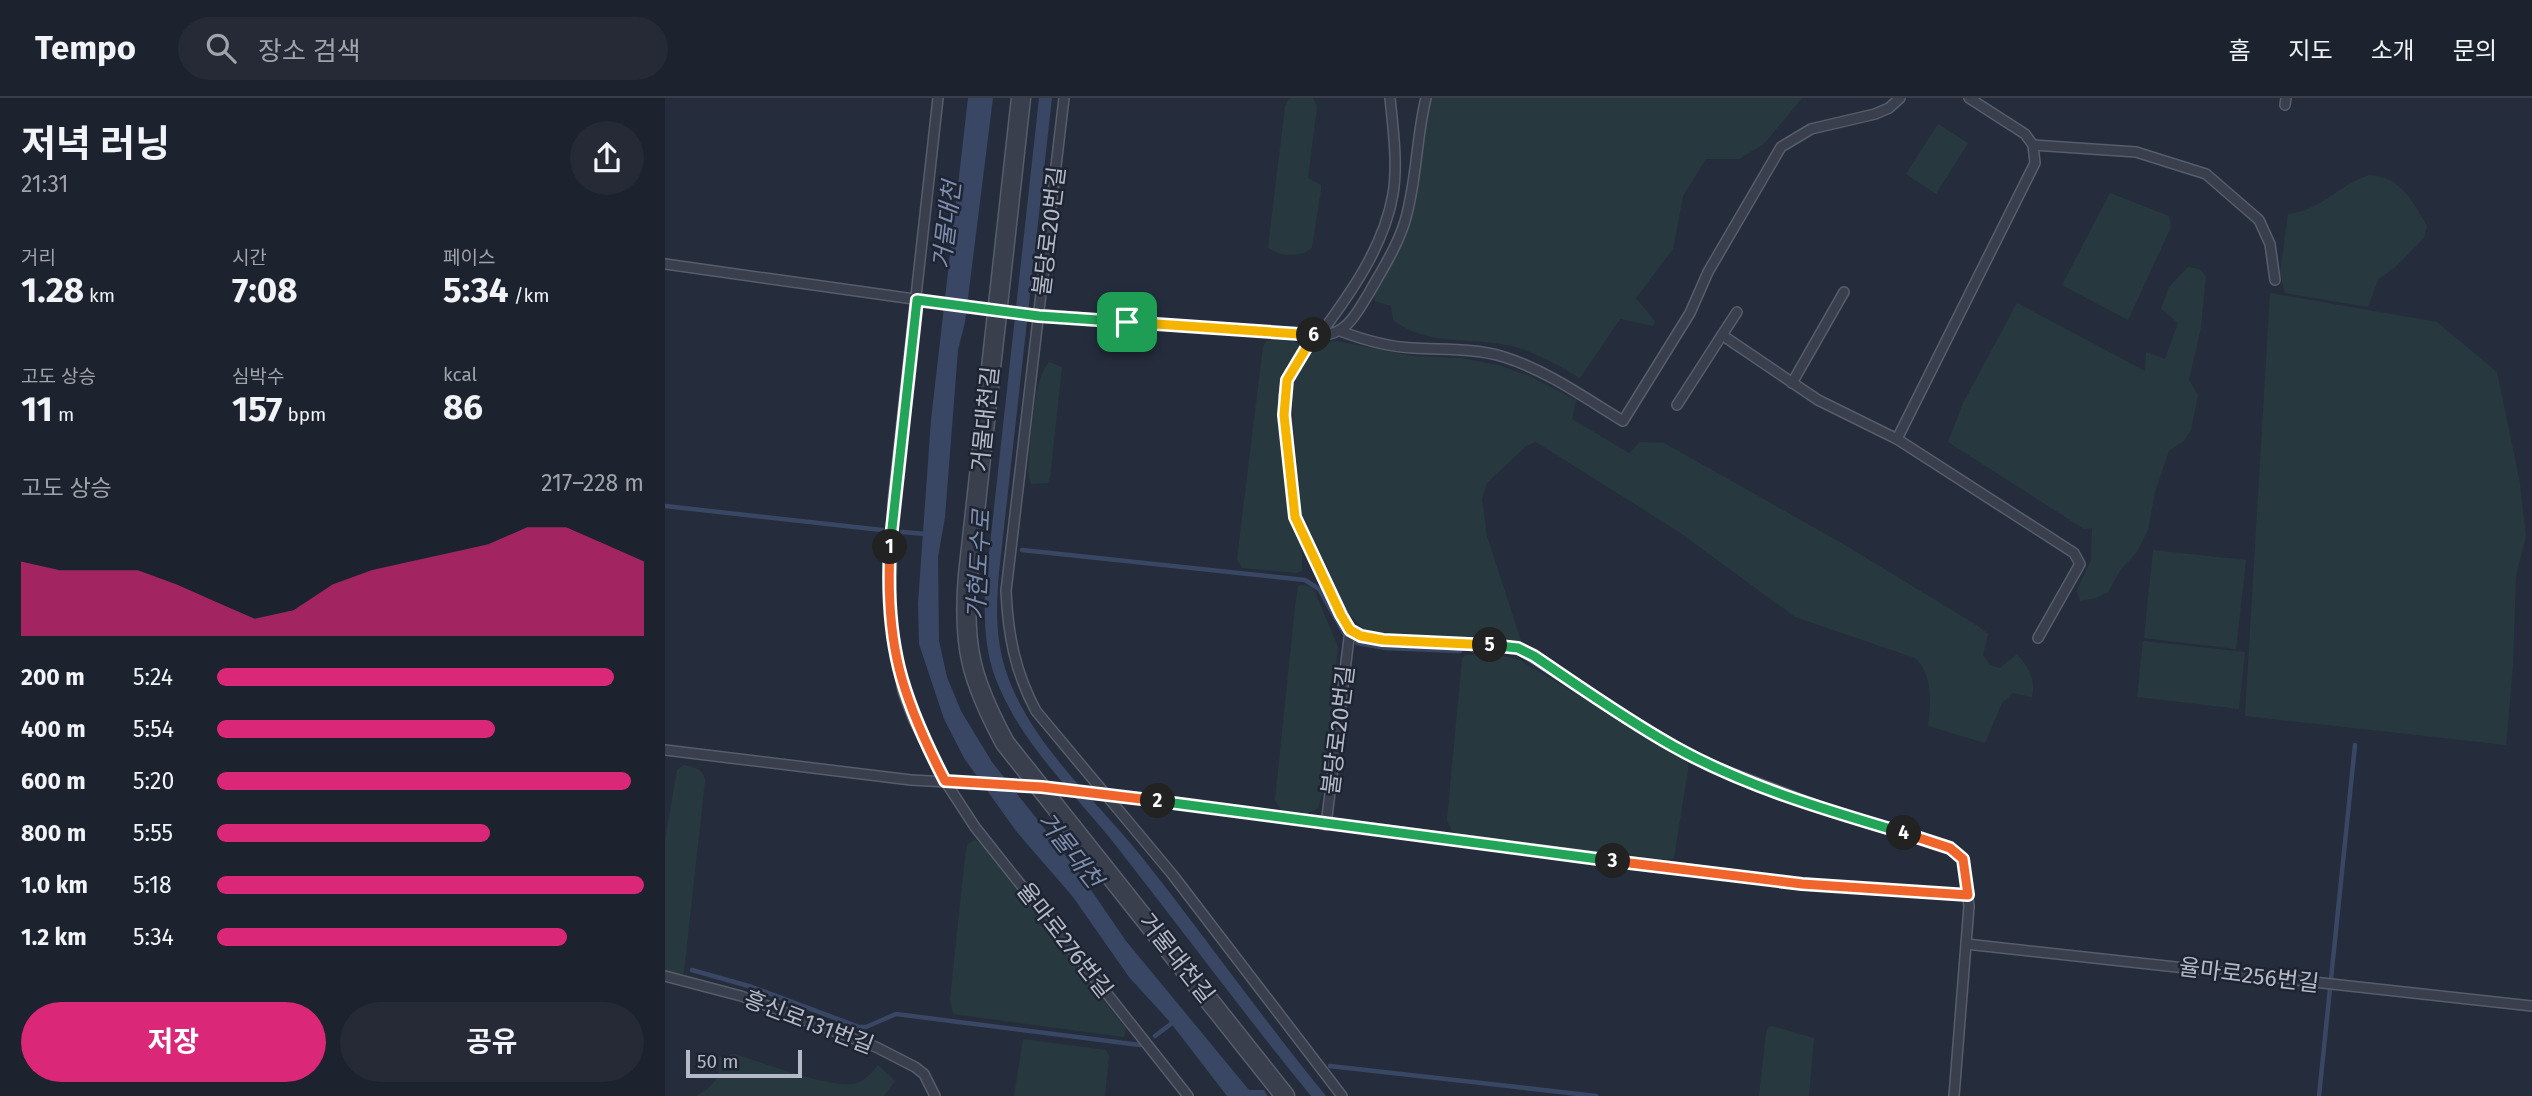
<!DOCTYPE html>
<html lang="ko">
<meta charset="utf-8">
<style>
:root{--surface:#1c222e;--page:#252a36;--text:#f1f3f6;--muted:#a0a4aa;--line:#3a3f4a;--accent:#db2777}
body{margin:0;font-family:"Fira Sans","Noto Sans KR",sans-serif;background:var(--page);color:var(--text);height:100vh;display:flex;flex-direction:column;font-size:26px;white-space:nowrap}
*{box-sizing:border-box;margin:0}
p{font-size:23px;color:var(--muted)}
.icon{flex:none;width:38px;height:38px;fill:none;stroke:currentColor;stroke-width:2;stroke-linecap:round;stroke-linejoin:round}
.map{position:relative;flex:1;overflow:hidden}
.drawer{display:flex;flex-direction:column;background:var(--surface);width:665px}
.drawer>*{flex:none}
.scale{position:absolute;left:21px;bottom:18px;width:116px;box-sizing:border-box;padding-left:7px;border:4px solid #b5bac8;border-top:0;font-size:19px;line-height:24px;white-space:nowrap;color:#b5bac8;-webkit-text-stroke:5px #1e2432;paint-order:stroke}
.pin{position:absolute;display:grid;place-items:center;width:60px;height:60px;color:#fff;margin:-30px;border-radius:14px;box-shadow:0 4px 10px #0006}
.km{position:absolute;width:35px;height:35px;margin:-18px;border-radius:50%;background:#222;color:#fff;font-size:19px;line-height:35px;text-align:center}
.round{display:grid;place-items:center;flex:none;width:74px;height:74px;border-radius:37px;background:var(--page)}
.summary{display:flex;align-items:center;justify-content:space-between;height:119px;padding:0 21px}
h1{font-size:38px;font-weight:700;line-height:52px}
.figures{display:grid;grid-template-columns:repeat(3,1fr);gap:10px;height:119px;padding:7px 21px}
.figures div{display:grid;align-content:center}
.figures b{font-size:35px;font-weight:700}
.figures small{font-size:19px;font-weight:400}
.figures p{font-size:19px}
.chart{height:196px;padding:14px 21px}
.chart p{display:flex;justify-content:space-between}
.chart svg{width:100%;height:126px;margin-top:7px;fill:var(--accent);opacity:.7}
.button{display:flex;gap:14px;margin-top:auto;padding:14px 21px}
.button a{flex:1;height:80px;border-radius:42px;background:var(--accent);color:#fff;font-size:28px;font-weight:700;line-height:80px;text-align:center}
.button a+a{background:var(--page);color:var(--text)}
ul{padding:0 21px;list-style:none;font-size:23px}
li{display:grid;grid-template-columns:112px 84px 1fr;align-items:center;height:52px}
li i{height:18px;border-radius:9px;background:var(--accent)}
header{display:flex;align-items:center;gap:42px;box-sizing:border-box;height:98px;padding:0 35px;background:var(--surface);border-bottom:2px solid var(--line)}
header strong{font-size:33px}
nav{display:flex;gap:38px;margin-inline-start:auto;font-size:24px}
.search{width:490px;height:63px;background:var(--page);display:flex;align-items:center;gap:18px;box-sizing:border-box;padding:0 24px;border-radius:38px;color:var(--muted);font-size:26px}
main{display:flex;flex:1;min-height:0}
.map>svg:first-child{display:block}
.green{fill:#27393e}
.water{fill:#394764}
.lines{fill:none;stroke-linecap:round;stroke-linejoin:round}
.stream{stroke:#394764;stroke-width:4.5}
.service-casing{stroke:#575d6b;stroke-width:12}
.minor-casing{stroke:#575d6b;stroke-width:21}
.service{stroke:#393f4d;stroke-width:9}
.minor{stroke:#393f4d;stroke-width:18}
.split-1-casing{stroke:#fff;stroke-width:14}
.split-2-casing{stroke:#fff;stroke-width:14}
.split-3-casing{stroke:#fff;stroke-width:14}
.split-4-casing{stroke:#fff;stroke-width:14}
.split-5-casing{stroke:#fff;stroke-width:14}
.split-6-casing{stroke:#fff;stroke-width:14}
.split-7-casing{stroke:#fff;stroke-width:14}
.split-1{stroke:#22a559;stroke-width:9}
.split-2{stroke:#f0652b;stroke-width:9}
.split-3{stroke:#22a559;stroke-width:9}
.split-4{stroke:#f0652b;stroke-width:9}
.split-5{stroke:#22a559;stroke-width:9}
.split-6{stroke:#f5b400;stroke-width:9}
.split-7{stroke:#f5b400;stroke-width:9}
.labels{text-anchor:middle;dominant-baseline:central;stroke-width:5;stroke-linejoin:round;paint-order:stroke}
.street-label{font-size:23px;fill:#b5bac8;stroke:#1e2432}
.water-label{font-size:24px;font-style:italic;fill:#7d8eaf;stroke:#1e2432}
</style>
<header>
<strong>Tempo</strong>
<div class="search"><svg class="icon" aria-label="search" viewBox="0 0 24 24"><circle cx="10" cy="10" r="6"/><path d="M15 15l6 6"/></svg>장소 검색</div>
<nav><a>홈</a><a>지도</a><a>소개</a><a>문의</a></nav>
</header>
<main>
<section class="drawer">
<div class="summary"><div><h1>저녁 러닝</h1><p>21:31</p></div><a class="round"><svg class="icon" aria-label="share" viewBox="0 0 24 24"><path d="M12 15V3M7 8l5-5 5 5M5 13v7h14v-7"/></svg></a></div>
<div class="figures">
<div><p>거리</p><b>1.28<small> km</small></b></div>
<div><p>시간</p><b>7:08</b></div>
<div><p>페이스</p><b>5:34<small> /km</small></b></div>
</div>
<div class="figures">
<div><p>고도 상승</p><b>11<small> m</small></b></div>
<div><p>심박수</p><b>157<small> bpm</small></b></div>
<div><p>kcal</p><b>86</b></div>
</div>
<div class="chart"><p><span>고도 상승</span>217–228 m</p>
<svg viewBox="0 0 160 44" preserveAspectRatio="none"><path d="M0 44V18L10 21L20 21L30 21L40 26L50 32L60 38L70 35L80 26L90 21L100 18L110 15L120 12L130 6L140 6L150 12L160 18V44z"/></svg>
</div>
<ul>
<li><b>200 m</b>5:24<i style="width:93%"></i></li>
<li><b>400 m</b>5:54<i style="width:65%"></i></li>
<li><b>600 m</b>5:20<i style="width:97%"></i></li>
<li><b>800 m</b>5:55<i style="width:64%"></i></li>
<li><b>1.0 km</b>5:18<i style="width:100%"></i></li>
<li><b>1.2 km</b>5:34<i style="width:82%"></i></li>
</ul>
<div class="button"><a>저장</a><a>공유</a></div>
</section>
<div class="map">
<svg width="1867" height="998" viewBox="0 0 1867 998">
<rect width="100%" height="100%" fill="#252d3d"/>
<g class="green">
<path d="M648 0 652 8 643 80 656 87V92L647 149C639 160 612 159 603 149L620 9 624 0Z"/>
<path d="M765 0H1137L1099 46 1074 61H1041L1018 98 1008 151 971 200 990 223 988 228 955 221 915 280C893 267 868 252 842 247 802 239 762 248 728 222L726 208 710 203 709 196 737 143 746 117Z"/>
<path d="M1273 26 1303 45 1271 96 1241 76Z"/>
<path d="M1704 77C1736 79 1747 102 1762 128L1759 140 1730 169 1713 182 1703 209 1620 195 1615 175 1623 116C1653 114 1676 86 1704 77Z"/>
<path d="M1445 95 1504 118 1506 129 1463 222 1397 187Z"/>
<path d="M1523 169 1534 171 1541 178 1536 229 1524 282 1533 297 1526 332 1519 343 1504 353 1490 394 1483 432 1472 454 1456 471 1443 494 1431 500 1415 503 1412 492 1426 462 1427 430 1419 431 1283 344 1298 305 1352 205 1480 273 1481 254 1500 261 1513 225 1496 211 1504 189Z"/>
<path d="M1605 195 1772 224 1832 274 1855 385 1861 439 1851 477 1848 568 1841 647 1580 618Z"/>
<path d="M609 241 629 243 634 247 633 252 615 283 613 303 622 405 637 453V473L631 475 577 470 572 461 598 249 601 243Z"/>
<path d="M671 243 748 258 796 260 833 267 862 277 911 302 907 321 964 355 975 344 999 345 1180 447 1313 528 1323 536 1318 557 1325 567 1335 570 1352 556C1363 568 1371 582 1367 599L1348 595 1337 605 1320 645 1263 628C1266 607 1268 575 1250 560L1130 519 1014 434 871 344 861 348 822 385 817 401 822 438 856 543 701 533 680 512 638 421 633 396 627 293 632 277 654 245Z"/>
<path d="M384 264 397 269 385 379 383 385 366 386 363 373C366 347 367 283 384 264Z"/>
<path d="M1488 452 1581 462 1571 551 1479 540Z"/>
<path d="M638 487 647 489 650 494 673 549 659 690 653 710 641 716 616 712 610 702 630 509 633 488Z"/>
<path d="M1478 543 1580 554 1574 611 1472 599Z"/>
<path d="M800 557H833L855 562 1019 661 1023 665V672L1009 760 1005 762 789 737 782 722 797 561Z"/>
<path d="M19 667C30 670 37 670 40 682L19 874 16 877 0 874V742L12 672Z"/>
<path d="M309 742 314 744 461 931 459 939 288 916 285 902 299 768 302 747Z"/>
<path d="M1107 928 1149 940 1144 998H1094L1101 936 1103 929Z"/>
<path d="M358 941 441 952 444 958 440 998H349Z"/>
<path d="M69 956C94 963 169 993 192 985 201 982 207 974 213 967L230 983 219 998H31C48 989 58 979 53 959Z"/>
</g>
<g class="water">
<path d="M303 0H328L300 224 293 252 280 419 273 459 274 543 282 579 296 613 327 664 413 773 461 843 584 992H599L603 998H562L505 924 464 879 408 799 351 733 299 660 279 621 254 546 253 505 266 322Z"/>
<path d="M374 0H387L334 474C331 511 330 544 343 579 368 648 431 702 476 758 539 837 597 920 661 998H646C579 916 517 832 452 749 412 698 361 651 335 591 320 559 319 527 320 492Z"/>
</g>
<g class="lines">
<g class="stream">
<path d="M0 408 217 432"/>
<path d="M237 434 261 436"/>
<path d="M357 452 640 482 654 491 679 535"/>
<path d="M692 545 721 550 795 553"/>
<path d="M27 872 87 889 194 929H201L231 916 475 947"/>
<path d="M490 938 511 922"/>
<path d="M665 968 931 998"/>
<path d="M1654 998 1690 647"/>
</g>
<defs>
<g id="service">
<path d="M273 0 228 405 225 518 238 593 249 622 280 683 310 729 523 998"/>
<path d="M399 0 341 493C343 537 350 574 371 613L507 776 677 998"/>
<path d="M1620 7 1621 0"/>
<path d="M1368 47 1471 54 1541 76 1594 122 1605 146 1610 182"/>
<path d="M0 166 341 214 654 238C685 196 719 149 728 96 733 66 728 30 725 0"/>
<path d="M675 233C699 242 722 249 748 250 778 252 810 250 839 259 881 272 920 300 958 323L1025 215 1043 174 1116 49 1146 31 1210 16 1224 10 1235 0"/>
<path d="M650 237 622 281 619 298 630 419 685 532 696 539 718 542 853 550 961 620 1040 665 1174 716 1285 750 1298 761 1304 808 1289 998"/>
<path d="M1057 237 1072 214"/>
<path d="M654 238C682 236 690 218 704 195 717 172 732 149 740 123 752 83 751 40 761 0"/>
<path d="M1127 285 1179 194"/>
<path d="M1012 307 1057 237 1153 302 1232 341 1409 455 1415 466 1373 540"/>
<path d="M1232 341 1370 65 1368 47 1360 36 1304 0"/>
<path d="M0 652 246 682 377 689 440 696 1137 786 1303 797"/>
<path d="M661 727 685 532"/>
<path d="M1301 846 1867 908"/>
<path d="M0 878 76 898 211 949 250 969 259 976 270 998"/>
</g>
<path id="minor" d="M356 0 303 477C297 548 306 582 340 645L620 998"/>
</defs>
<use href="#service" class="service-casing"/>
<use href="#minor" class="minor-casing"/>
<use href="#service" class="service"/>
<use href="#minor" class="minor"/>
</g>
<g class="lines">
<defs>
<path id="split-1" d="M225 449 252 202 374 218 462 224"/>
<path id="split-2" d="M225 449C220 546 236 598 280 683L377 689 493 703"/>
<path id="split-3" d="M493 703 948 763"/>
<path id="split-4" d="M948 763 1137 786 1303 797 1298 761 1285 750 1239 735"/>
<path id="split-5" d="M825 547 853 550 869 558C915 589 960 621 1008 648 1079 688 1161 712 1239 735"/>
<path id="split-6" d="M649 237 622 282 619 317 630 419 676 517 685 532 696 538 718 542 825 547"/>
<path id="split-7" d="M462 224 649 237"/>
</defs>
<use href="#split-1" class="split-1-casing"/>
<use href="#split-2" class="split-2-casing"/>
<use href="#split-3" class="split-3-casing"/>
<use href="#split-4" class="split-4-casing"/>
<use href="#split-5" class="split-5-casing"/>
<use href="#split-6" class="split-6-casing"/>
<use href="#split-7" class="split-7-casing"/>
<use href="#split-1" class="split-1"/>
<use href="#split-2" class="split-2"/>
<use href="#split-3" class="split-3"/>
<use href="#split-4" class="split-4"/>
<use href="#split-5" class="split-5"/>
<use href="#split-6" class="split-6"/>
<use href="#split-7" class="split-7"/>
</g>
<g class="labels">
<g class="street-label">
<text transform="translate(384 133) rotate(-83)">불당로20번길</text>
<text transform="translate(320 321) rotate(-84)">거물대천길</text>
<text transform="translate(673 632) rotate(-83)">불당로20번길</text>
<text transform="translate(400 842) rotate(52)">율마로276번길</text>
<text transform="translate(512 860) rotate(52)">거물대천길</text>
<text transform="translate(1584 877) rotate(7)">율마로256번길</text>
<text transform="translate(144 924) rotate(21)">흥신로131번길</text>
</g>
<g class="water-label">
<text transform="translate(282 127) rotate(-83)">거물대천</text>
<text transform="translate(314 467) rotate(-87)">가현도수로</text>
<text transform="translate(405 752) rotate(52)">거물대천</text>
</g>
</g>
</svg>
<div class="scale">50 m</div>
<div class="pin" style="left:462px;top:224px;background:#1e9e55"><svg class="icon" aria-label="arrive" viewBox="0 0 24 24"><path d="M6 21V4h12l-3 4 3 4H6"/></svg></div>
<b class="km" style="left:225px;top:449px">1</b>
<b class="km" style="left:493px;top:703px">2</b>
<b class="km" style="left:948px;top:763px">3</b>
<b class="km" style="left:1239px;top:735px">4</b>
<b class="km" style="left:825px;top:547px">5</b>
<b class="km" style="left:649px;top:237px">6</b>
</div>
</main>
